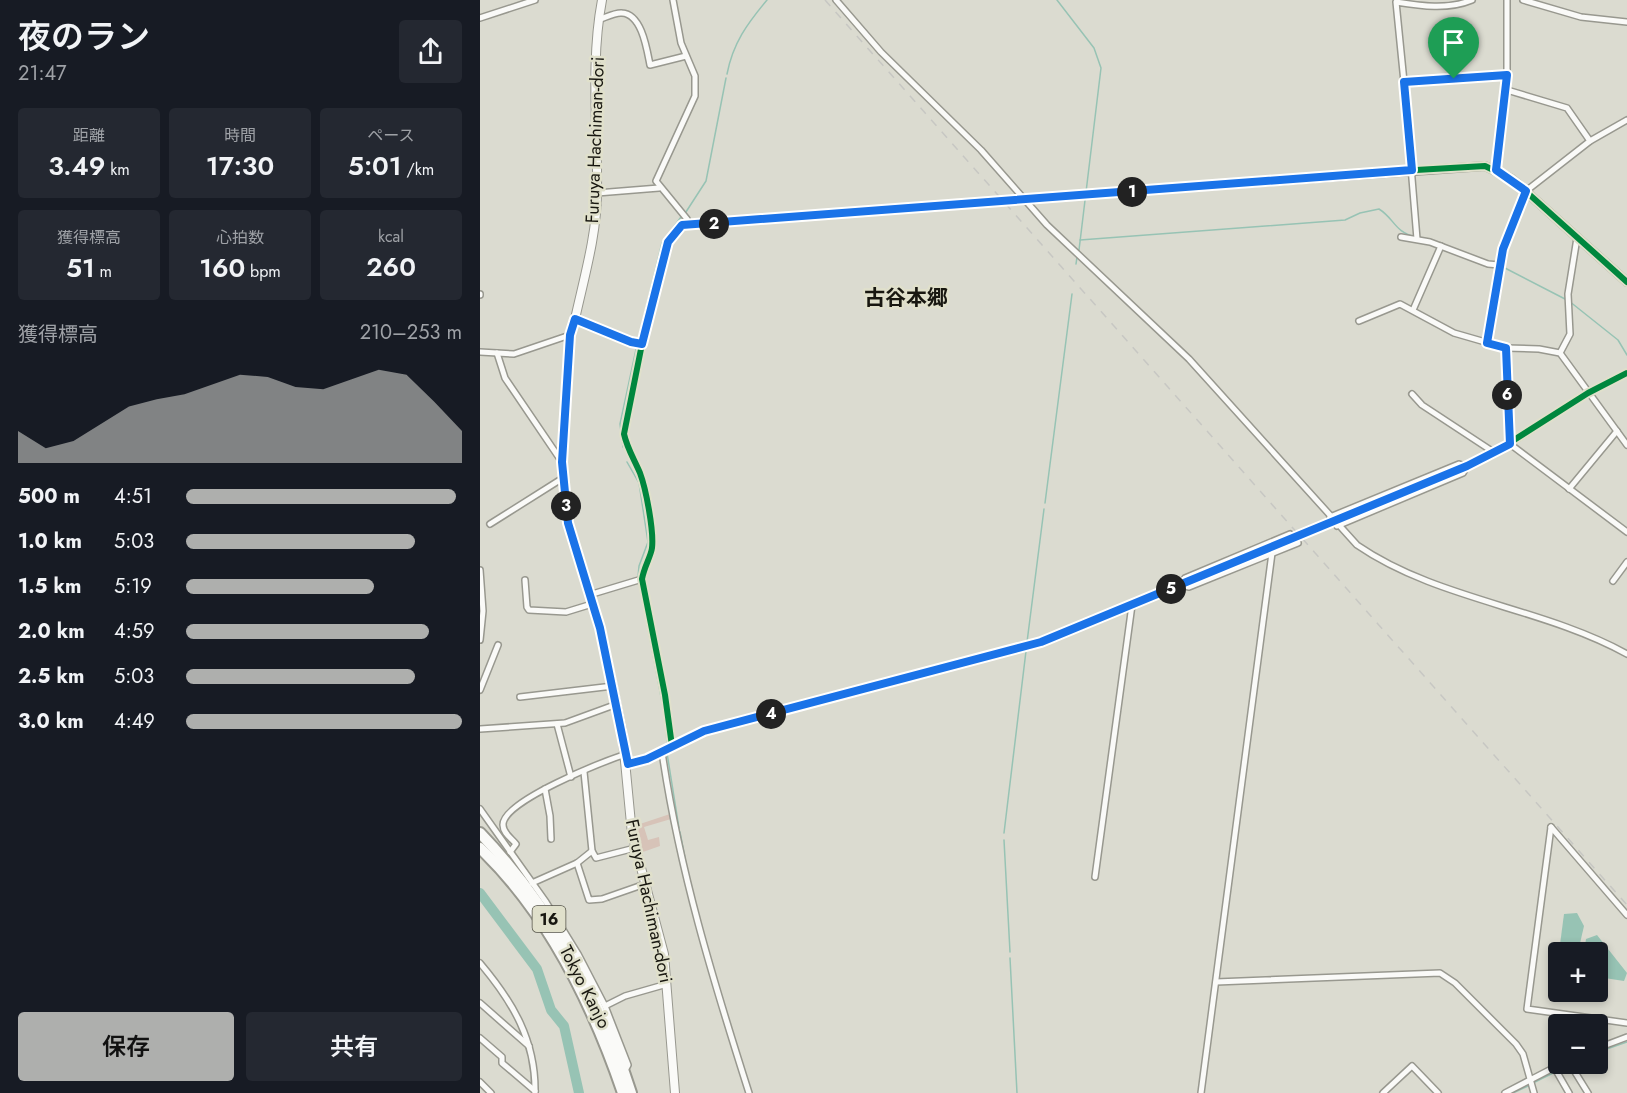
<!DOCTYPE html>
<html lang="ja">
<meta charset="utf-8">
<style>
:root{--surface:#171b24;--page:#242831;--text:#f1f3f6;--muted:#9ea1a6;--accent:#aeafad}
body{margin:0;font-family:Jost,"Noto Sans JP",sans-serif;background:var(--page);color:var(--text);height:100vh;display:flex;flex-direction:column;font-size:22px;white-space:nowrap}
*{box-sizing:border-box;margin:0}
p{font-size:20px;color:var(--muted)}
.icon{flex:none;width:33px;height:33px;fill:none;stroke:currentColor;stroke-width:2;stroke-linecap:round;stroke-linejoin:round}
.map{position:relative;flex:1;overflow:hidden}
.panel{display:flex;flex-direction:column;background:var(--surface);width:480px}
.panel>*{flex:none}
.tools{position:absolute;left:1068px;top:942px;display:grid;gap:12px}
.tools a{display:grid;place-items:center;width:60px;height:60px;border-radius:6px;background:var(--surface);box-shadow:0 3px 9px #0003;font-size:30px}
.pin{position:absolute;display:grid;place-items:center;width:51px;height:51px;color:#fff;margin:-62px -26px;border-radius:50% 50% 50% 0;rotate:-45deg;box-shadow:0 0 6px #0007}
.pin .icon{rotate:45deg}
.km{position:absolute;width:30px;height:30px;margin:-15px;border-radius:50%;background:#222;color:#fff;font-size:16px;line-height:30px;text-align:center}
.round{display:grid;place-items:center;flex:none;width:63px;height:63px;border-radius:6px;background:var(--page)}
.summary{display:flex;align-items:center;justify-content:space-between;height:102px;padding:0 18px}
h1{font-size:33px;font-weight:600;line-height:45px}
.metrics{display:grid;grid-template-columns:repeat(3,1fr);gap:9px;height:102px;padding:6px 18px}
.metrics div{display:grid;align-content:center;border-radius:6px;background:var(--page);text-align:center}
.metrics b{font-size:26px;font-weight:600}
.metrics small{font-size:16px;font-weight:400}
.metrics p{font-size:16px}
.chart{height:168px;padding:12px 18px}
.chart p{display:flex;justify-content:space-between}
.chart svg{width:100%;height:108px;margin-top:6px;fill:var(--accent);opacity:.7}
.cta{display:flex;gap:12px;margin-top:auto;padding:12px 18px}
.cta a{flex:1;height:69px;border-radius:6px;background:var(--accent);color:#111;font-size:24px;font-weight:600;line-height:69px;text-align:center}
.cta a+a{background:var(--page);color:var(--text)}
ul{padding:0 18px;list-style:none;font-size:20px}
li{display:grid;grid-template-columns:96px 72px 1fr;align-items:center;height:45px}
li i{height:15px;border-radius:8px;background:var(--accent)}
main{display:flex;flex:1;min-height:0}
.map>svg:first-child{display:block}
.green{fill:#d7c3b8}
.water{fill:#97c3b4}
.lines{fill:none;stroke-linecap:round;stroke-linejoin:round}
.stream{stroke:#97c3b4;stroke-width:1.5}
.river{stroke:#97c3b4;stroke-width:10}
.street-casing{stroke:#98988f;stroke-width:8}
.secondary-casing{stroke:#98988f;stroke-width:10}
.highway-casing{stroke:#98988f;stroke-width:14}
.street{stroke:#fafaf8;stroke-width:5}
.secondary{stroke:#fafaf8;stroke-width:8}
.highway{stroke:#fafaf8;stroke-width:10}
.rail{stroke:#c7c7c3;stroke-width:1.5;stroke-dasharray:8 8;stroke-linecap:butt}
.street-bridge-casing{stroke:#98988f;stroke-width:8;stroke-linecap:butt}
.street-bridge{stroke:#fafaf8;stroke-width:5}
.cycleway-casing{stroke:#e0e0cb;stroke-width:10}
.cycleway{stroke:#00873e;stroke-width:6}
.route-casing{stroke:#fff;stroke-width:12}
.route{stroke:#1a73e8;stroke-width:8}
.labels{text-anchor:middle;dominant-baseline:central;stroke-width:5;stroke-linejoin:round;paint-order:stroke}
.shield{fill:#e0e0cb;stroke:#545348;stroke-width:1.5}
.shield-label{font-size:16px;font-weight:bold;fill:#181710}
.street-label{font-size:18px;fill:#181710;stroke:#e0e0cb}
.quarter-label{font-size:21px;font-weight:bold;fill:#181710;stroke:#e0e0cb}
</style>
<main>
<section class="panel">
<div class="summary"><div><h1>夜のラン</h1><p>21:47</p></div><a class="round"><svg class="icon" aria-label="share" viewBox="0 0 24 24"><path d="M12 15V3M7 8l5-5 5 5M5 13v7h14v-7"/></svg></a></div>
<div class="metrics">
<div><p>距離</p><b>3.49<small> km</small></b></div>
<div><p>時間</p><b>17:30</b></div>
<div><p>ペース</p><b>5:01<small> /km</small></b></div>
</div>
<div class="metrics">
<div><p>獲得標高</p><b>51<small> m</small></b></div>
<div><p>心拍数</p><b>160<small> bpm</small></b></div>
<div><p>kcal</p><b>260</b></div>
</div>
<div class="chart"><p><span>獲得標高</span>210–253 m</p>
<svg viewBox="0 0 160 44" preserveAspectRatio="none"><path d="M0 44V31L10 38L20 35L30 28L40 21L50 18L60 16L70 12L80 8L90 9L100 13L110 14L120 10L130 6L140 8L150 19L160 31V44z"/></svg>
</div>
<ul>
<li><b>500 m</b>4:51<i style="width:98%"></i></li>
<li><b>1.0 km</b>5:03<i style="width:83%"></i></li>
<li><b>1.5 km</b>5:19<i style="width:68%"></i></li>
<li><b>2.0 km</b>4:59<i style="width:88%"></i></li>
<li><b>2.5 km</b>5:03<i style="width:83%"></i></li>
<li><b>3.0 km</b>4:49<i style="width:100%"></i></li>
</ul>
<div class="cta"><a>保存</a><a>共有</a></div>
</section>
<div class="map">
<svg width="1147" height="1093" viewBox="0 0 1147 1093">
<rect width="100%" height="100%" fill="#dbdbd0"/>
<path class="green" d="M190 814 191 819 164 827 168 840 179 837 180 846 160 853 154 826Z"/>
<g class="water">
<path d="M1097 913 1104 926 1098 952H1079L1084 914Z"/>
<path d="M1117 935 1147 973 1144 981 1118 977V952H1104L1106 939Z"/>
</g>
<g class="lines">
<g class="stream">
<path d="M577 0 614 48 621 68 599 250"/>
<path d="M247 74C253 43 267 24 287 0"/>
<path d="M204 215 226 181 246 78"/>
<path d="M600 240 865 220 880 213 899 209C915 219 914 232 936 237"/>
<path d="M596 264 597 257"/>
<path d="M1023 267 1085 299"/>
<path d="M1089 301 1138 340 1147 355"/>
<path d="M158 341 182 243 201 217"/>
<path d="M143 447 140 424 157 345"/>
<path d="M147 462 159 483 168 542 159 566 158 577"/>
<path d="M565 503 592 294"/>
<path d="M159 581 186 723 187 745"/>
<path d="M547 642 564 509"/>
<path d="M187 753 199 828"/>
<path d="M200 832 207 869"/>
<path d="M524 833 546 651"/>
<path d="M524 840 530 952"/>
<path d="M530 958 537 1093"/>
<path d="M1118 1052 1147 1042"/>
<path d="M1079 1070 1088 1064"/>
<path d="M266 1077 269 1086"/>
<path d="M1053 1083 1075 1072"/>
<path d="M1033 1093 1048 1086"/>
</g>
<path class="river" d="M0 893 57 969 71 1010 84 1026 99 1093"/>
<defs>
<g id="street">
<path d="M193 0 201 43 215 76V96L176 181 207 219 203 225"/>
<path d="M356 0 401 52 501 150 567 225 709 359 877 545C957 600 1062 607 1147 654"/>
<path d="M992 0C968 10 941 6 916 2L924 82 1027 76"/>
<path d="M1043 0 1101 17 1147 22"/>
<path d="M0 18 55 0"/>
<path d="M118 20C125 18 135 12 142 13 162 14 167 50 170 65L206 56"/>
<path d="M924 82 937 239"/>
<path d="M1027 90 1087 108 1110 141"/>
<path d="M1016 170 1027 90V0"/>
<path d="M117 193 179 188"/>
<path d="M921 237 950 242 1008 264 1019 265"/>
<path d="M0 294V295"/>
<path d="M933 310 961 246"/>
<path d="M95 319 151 342 162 344"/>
<path d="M879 321 920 304 974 333 1026 348 1030 444 1147 532"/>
<path d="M1007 343 1023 249 1046 191 1110 141 1147 120"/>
<path d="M1026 348 1059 349 1080 353 1147 445"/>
<path d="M0 352 34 354 90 335"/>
<path d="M17 353 25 378 82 462"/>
<path d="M1080 353 1090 334 1088 294 1097 238"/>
<path d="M932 394 942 405 1015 453"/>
<path d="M940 486 1012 455 1108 393 1147 373"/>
<path d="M1089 489 1137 431"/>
<path d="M850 517 979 464 985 466"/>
<path d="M10 524 83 478"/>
<path d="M857 526 983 473 987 466"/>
<path d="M810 534 705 578 700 585 709 587 818 543"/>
<path d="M0 570 3 611 0 640"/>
<path d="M45 580 47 607 49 610 86 612 112 604"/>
<path d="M1133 581 1147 562"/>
<path d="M109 595 162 579"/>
<path d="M0 690 18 645"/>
<path d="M40 697 133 686"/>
<path d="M77 724 91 777"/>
<path d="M0 729 85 723 137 704"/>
<path d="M192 746 185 695 162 579C164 567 171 556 172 548 174 531 166 489 160 473 154 459 147 448 144 434L162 344 188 241 203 225 610 194"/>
<path d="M182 752C199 869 233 980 269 1093"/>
<path d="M148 764 167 759 224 731 561 642 745 566"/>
<path d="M104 772 112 851 116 858 155 848"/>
<path d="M65 789 70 816 71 839"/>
<path d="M0 809 66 902 98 954 125 1006 148 1065 144 1072"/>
<path d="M1071 827 1047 1009 1147 1023"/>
<path d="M1071 827 1147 915"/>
<path d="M30 852 36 844C31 838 23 833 23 825 22 801 125 761 146 754"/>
<path d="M97 863 109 900 122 899 165 884"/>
<path d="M615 877 652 605"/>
<path d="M52 883 97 863 112 851"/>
<path d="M0 963C33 1002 56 1041 55 1093"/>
<path d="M736 982 960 973 975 983 1036 1044 1043 1054 1054 1093"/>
<path d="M0 1003 49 1046"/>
<path d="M125 1006 145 996 187 984"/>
<path d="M0 1038 22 1057V1063L55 1091"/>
<path d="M1118 1048 1147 1037"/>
<path d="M1090 1064 1108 1093"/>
<path d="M1074 1067 1089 1093"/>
<path d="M0 1082 11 1093"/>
<path d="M721 1093 792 553"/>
<path d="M903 1093 932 1066 958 1093"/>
<path d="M1025 1093 1081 1064"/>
</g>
<g id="secondary">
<path d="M122 0C110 63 118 129 117 192 117 234 104 278 95 319L90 335 82 462 88 523 120 628 142 730 152 834 184 954 195 1093"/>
<path d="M610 194 1005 166 1032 179 1147 282"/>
</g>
<g id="highway">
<path d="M0 833C70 906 120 997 151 1093"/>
<path d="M0 848C68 913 113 1005 143 1093"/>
</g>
</defs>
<use href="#street" class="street-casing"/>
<use href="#secondary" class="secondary-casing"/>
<use href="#highway" class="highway-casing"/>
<use href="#street" class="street"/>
<use href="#secondary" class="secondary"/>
<use href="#highway" class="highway"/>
<path class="rail" d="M345 0 1147 905"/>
<defs>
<path id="street-bridge" d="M745 566 940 486"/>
</defs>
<use href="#street-bridge" class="street-bridge-casing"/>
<use href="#street-bridge" class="street-bridge"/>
<defs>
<g id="cycleway">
<path d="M192 746 185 695 162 579C164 567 171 556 172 548 174 531 166 489 160 473 154 459 147 448 144 434L162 344 188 241 203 225 867 174 1005 166 1032 179 1147 282"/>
<path d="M148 764 167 759 224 731 567 640 1004 459 1108 393 1147 373"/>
</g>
</defs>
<use href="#cycleway" class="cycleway-casing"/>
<use href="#cycleway" class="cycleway"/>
</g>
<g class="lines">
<defs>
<path id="route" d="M1027 75 1016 170 1046 191 1023 249 1007 343 1026 348 1030 444 987 466 561 642 224 731 167 759 148 764 120 628 88 523 82 462 90 335 95 319 151 342 162 344 188 242 202 225 932 170 924 82Z"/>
</defs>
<use href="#route" class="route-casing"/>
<use href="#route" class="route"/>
</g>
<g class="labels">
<rect class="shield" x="52.5" y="906" width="33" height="26" rx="4.5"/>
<g class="shield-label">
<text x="69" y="919">16</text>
</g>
<g class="street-label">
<text transform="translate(115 140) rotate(-88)">Furuya Hachiman-dori</text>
<text transform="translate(169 901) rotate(78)">Furuya Hachiman-dori</text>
<text transform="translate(105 987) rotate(63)">Tokyo Kanjo</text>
</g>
<g class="quarter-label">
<text x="426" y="298">古谷本郷</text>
</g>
</g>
</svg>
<div class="tools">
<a>+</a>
<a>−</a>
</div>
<div class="pin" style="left:974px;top:79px;background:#1e9e55"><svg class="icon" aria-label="arrive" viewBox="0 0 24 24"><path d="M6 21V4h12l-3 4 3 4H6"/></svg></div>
<b class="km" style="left:652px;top:192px">1</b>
<b class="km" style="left:234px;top:224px">2</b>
<b class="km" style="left:86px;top:506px">3</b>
<b class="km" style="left:291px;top:714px">4</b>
<b class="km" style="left:691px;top:589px">5</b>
<b class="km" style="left:1027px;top:395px">6</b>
</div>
</main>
